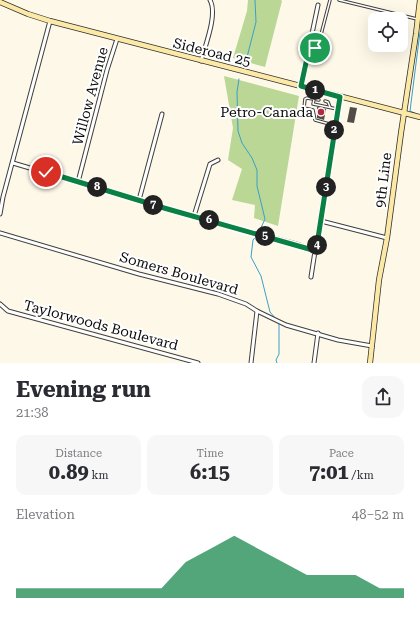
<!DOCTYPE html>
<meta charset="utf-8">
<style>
:root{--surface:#fff;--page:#f7f7f7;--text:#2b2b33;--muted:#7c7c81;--accent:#0b8043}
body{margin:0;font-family:"Roboto Serif",serif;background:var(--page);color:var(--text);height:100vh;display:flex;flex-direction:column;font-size:15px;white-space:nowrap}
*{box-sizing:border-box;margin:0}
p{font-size:13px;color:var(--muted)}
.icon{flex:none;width:22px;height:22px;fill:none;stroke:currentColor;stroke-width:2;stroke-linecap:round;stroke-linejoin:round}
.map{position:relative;height:363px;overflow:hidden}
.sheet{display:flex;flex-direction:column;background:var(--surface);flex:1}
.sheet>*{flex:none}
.controls{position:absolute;left:368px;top:12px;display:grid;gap:8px}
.controls a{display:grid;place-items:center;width:40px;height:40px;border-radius:8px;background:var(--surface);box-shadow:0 4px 16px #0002;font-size:20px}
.pin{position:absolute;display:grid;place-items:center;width:34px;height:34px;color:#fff;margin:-17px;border:2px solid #fff;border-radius:50%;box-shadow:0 1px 4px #0007}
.km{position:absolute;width:20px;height:20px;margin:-10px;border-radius:50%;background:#222;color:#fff;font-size:11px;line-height:20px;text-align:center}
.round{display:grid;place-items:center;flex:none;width:42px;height:42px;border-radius:12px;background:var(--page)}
.overview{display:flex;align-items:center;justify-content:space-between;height:68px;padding:0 16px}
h1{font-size:22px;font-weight:700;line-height:30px}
.stats{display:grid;grid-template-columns:repeat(3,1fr);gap:6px;height:68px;padding:4px 16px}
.stats div{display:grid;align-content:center;border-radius:10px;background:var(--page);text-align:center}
.stats b{font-size:20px;font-weight:700}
.stats small{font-size:11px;font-weight:400}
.stats p{font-size:11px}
.chart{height:112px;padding:8px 16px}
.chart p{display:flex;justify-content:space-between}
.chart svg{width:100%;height:72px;margin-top:4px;fill:var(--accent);opacity:.7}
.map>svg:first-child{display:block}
.forest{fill:#bad795}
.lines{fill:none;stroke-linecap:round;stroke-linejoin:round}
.stream{stroke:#399fc8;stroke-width:1}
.building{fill:#534b48}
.lane-casing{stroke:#3e3e3e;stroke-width:3.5}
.street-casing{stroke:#3e3e3e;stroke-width:5}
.secondary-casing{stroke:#2d2d2d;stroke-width:6}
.lane{stroke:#fff;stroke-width:1.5}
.street{stroke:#fff;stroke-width:3}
.secondary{stroke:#fce9a6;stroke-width:4.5}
.route-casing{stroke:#fff;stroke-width:8}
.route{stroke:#0b8043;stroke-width:5}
.poi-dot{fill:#b5283f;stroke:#fff;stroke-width:1.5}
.labels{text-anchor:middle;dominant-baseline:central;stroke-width:4;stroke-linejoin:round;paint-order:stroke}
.street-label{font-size:14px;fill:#0b0b0b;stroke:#fff}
.poi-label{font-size:14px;fill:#0b0b0b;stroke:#fff;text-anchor:end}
</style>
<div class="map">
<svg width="420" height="363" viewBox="0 0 420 363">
<rect width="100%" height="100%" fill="#fef8e9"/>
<g class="forest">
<path d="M248 0H281L282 1 265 67 233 58 247 11Z"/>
<path d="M224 76 299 96 278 226 254 218 255 205 232 200 242 169 228 160 233 128Z"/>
</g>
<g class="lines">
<g class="stream">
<path d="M245 65 256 22 255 0"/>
<path d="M239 79 237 92 238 131 242 143 252 158 257 170V186L265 219 259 232"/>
<path d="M417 114 410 111 420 32"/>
<path d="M257 235 253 240 251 257 261 276 270 312 276 319"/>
<path d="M277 363 276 360 279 354V323"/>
</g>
</g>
<g class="building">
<path d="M317 107 326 109 324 120 317 118Z"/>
<path d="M350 107 357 108 354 123 347 122Z"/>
</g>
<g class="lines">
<defs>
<g id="lane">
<path d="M339 0 417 19"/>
<path d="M309 49 315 48 318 46 330 0"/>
<path d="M316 90 313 104 337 109"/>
<path d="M319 100 307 98 305 99 304 108 313 110 315 120 333 125"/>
<path d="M325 101 328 102 330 107"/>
</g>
<g id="street">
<path d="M201 61C205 46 218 14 210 0"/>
<path d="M301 86 318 5"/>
<path d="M13 163 164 208 300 245 316 251"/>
<path d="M78 182 107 70 117 39"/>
<path d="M139 200 162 114"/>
<path d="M0 214 3 197 50 21"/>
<path d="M194 216 210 164 218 160"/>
<path d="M321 221 387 238"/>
<path d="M0 233 139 274 218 294 246 304 257 311 286 325 338 340 372 346"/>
<path d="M311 277 339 97"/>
<path d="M0 304 8 311 198 363"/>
<path d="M251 363 257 311"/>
<path d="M314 363 318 333"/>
</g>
<g id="secondary">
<path d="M0 2 28 14 50 21 420 117"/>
<path d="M370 363 379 280 387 238 401 133 416 34 420 0"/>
</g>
</defs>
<use href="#lane" class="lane-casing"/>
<use href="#street" class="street-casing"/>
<use href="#secondary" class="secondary-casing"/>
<use href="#lane" class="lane"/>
<use href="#street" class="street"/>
<use href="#secondary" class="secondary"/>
</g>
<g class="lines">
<defs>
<path id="route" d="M46 172 164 208 316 251 340 97 301 86 309 49 315 48"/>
</defs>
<use href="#route" class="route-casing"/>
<use href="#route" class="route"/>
</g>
<circle class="poi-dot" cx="321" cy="112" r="4"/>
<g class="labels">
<g class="street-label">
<text transform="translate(212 52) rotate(14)">Sideroad 25</text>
<text transform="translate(90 96) rotate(-75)">Willow Avenue</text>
<text transform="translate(383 180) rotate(-83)">9th Line</text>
<text transform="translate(179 273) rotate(16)">Somers Boulevard</text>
<text transform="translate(101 325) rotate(15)">Taylorwoods Boulevard</text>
</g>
<g class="poi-label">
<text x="313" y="112">Petro-Canada</text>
</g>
</g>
</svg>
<div class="controls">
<a><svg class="icon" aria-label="locate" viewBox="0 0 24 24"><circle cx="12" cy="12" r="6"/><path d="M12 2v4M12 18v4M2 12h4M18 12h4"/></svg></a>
</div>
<div class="pin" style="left:315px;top:48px;background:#1e9e55"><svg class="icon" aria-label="arrive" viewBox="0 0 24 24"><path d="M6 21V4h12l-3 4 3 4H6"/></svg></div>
<div class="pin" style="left:46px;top:172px;background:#d93025"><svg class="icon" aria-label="check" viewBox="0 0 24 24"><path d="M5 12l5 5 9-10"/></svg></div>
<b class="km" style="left:315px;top:90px">1</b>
<b class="km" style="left:334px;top:130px">2</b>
<b class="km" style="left:326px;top:187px">3</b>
<b class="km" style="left:317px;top:245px">4</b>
<b class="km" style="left:265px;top:236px">5</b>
<b class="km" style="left:209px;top:220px">6</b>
<b class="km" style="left:153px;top:205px">7</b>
<b class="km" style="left:97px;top:187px">8</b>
</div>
<section class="sheet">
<div class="overview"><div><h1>Evening run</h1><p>21:38</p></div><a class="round"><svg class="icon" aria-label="share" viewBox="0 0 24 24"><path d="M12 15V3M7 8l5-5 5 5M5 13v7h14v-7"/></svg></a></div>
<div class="stats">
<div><p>Distance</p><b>0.89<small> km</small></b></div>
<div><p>Time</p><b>6:15</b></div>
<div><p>Pace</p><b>7:01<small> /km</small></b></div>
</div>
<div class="chart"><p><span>Elevation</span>48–52 m</p>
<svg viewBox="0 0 160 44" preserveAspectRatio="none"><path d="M0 44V38L10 38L20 38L30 38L40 38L50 38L60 38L70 22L80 14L90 6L100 14L110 22L120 30L130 30L140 30L150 38L160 38V44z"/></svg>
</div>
</section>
